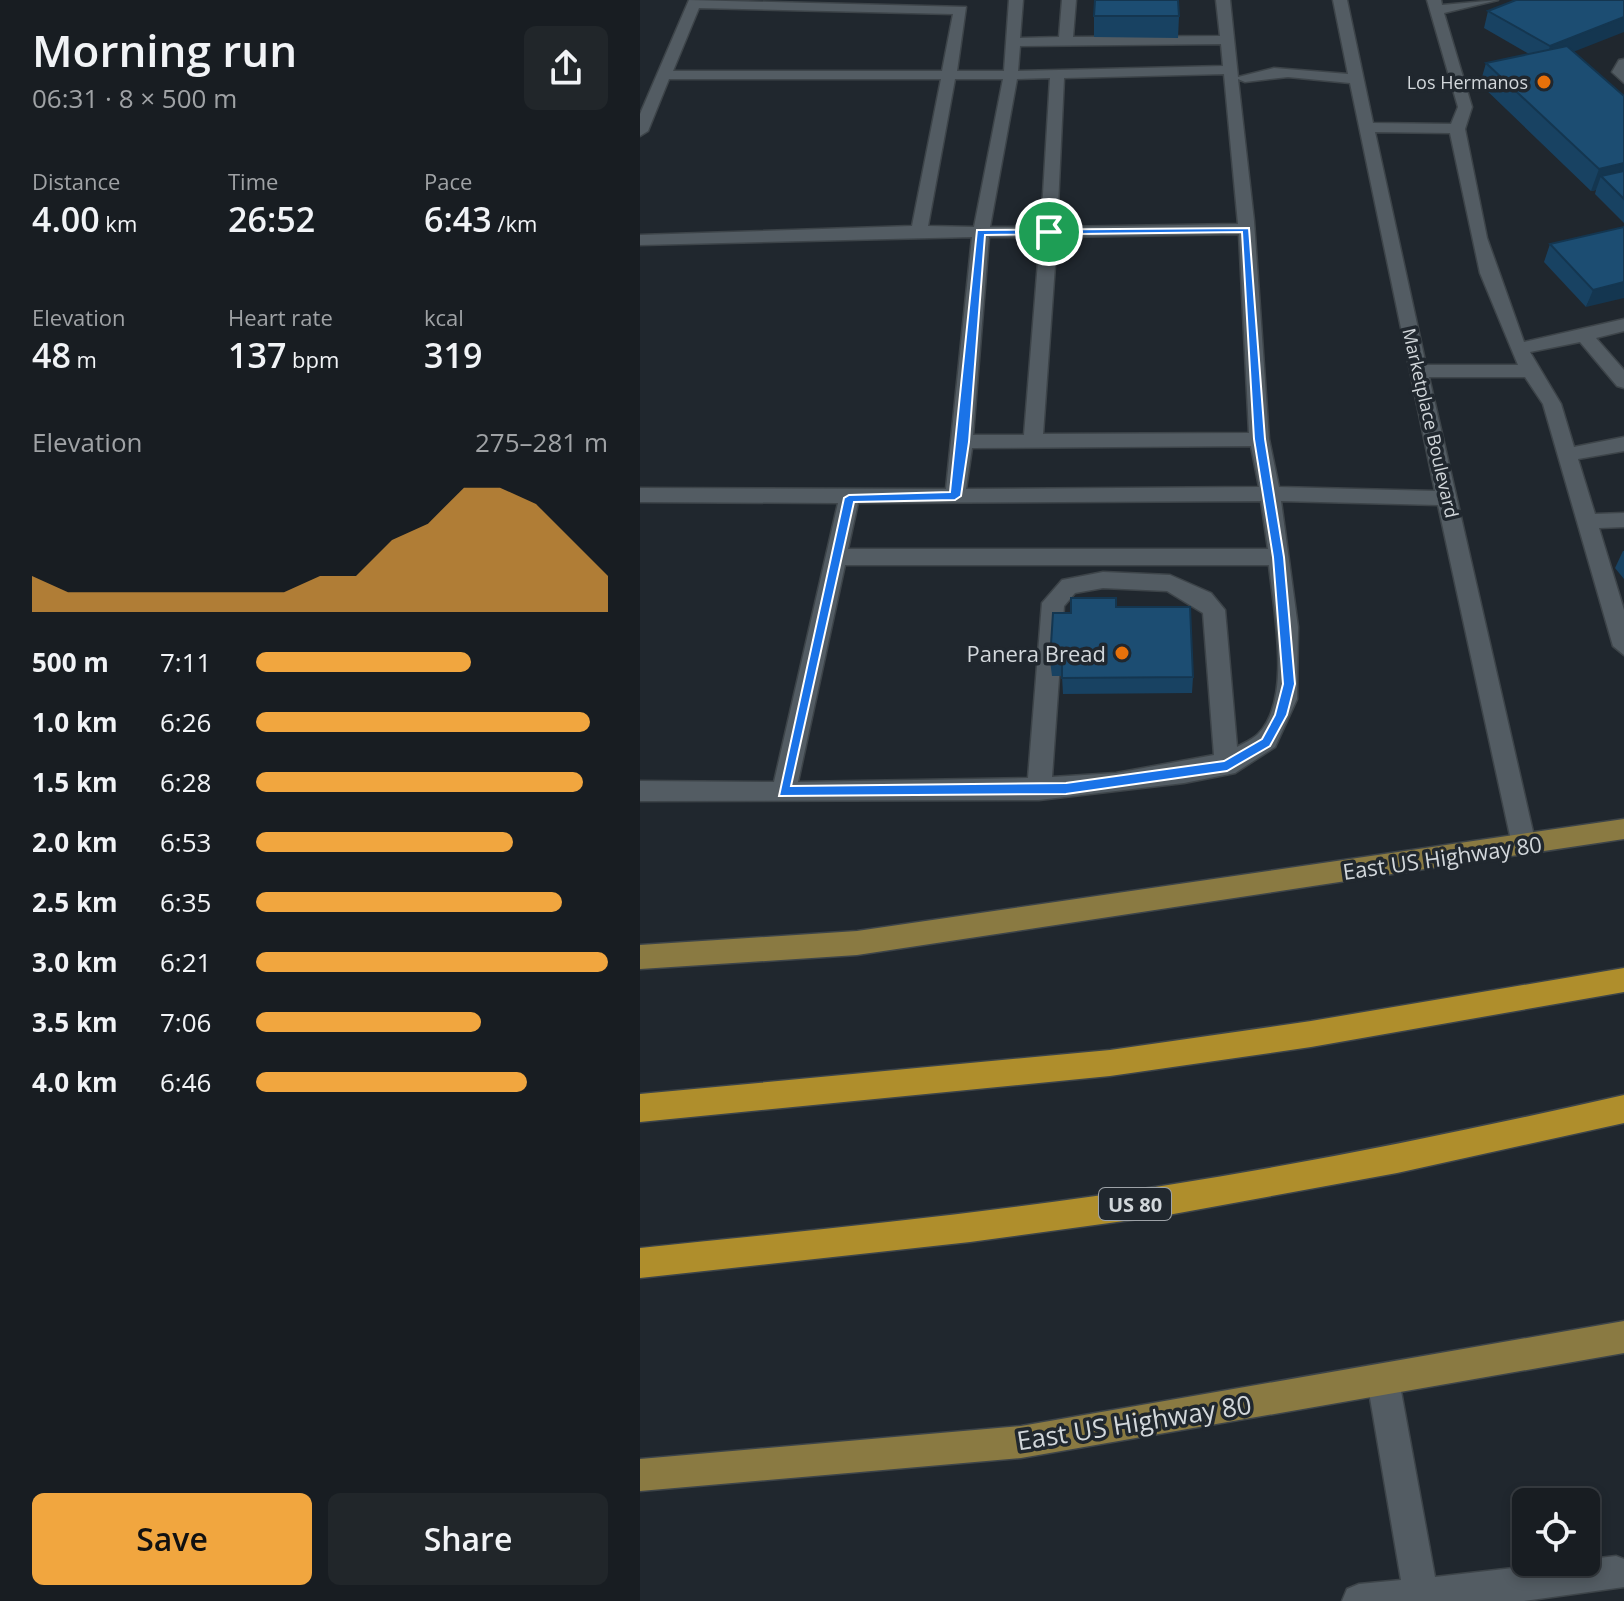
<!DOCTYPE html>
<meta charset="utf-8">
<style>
:root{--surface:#181d22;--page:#21262a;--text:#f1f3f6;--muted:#9fa2a5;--line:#363b40;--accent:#f1a63f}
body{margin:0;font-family:"Open Sans",sans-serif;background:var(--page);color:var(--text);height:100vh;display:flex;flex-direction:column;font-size:30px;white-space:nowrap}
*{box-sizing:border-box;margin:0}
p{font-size:26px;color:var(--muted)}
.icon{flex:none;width:44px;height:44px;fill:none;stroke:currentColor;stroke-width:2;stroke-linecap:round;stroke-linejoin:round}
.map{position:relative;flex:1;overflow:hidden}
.side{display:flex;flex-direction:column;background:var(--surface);width:640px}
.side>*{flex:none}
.controls{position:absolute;left:872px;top:1488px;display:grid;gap:16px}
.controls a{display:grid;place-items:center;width:88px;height:88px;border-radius:12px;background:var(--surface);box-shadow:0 4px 12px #0003,0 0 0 2px var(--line);font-size:40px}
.pin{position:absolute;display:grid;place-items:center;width:68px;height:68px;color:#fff;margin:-34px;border:4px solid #fff;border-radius:50%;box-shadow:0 2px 8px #0007}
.round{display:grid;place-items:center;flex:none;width:84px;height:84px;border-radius:12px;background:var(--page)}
.head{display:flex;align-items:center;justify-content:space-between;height:136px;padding:0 32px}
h1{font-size:44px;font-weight:600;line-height:60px}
.stats{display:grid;grid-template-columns:repeat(3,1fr);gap:12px;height:136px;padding:8px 32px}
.stats div{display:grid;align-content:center}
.stats b{font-size:34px;font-weight:600}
.stats small{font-size:22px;font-weight:400}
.stats p{font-size:22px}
.chart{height:224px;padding:16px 32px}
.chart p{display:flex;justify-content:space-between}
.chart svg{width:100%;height:144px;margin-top:8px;fill:var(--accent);opacity:.7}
.action{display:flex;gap:16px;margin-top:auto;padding:16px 32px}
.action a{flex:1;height:92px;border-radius:12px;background:var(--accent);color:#111;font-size:32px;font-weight:600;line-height:92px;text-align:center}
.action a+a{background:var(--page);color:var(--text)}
ul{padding:0 32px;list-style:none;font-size:26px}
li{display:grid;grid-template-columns:128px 96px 1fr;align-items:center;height:60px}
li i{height:20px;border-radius:10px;background:var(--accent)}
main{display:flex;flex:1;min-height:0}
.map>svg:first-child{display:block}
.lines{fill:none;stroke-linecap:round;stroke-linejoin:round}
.minor-casing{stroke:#3d4449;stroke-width:3}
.major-casing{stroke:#3d4449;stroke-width:3}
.highway-casing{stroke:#3d4449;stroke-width:3}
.minor{fill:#535c63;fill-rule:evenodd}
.major{fill:#8a7a42;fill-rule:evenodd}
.highway{fill:#af8e2c;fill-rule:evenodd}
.wall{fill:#184262}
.shaded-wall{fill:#143650}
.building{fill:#1c4d72;stroke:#143650;stroke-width:2}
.route{fill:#1a73e8;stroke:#fff;stroke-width:2;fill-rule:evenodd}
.food-dot{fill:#e8710a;stroke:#20272e;stroke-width:3}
.labels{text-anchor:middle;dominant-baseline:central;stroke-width:7;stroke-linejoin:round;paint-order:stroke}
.far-poi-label{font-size:18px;fill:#d2d7db;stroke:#20272e;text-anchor:end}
.far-street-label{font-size:18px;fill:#d2d7db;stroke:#20272e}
.shield{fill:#20272e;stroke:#9da2a7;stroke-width:2}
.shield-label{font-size:20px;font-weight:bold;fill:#d2d7db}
.poi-label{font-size:22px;fill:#d2d7db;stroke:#20272e;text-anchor:end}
.street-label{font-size:22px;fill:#d2d7db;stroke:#20272e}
.near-street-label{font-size:26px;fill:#d2d7db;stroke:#20272e}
</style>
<main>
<section class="side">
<div class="head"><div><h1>Morning run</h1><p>06:31 · 8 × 500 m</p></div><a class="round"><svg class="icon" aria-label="share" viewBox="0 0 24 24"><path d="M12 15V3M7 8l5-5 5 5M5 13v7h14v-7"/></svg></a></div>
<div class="stats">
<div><p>Distance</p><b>4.00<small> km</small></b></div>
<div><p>Time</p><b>26:52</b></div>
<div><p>Pace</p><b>6:43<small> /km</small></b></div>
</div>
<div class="stats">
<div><p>Elevation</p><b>48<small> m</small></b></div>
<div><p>Heart rate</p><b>137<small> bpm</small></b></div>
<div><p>kcal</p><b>319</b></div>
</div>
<div class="chart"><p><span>Elevation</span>275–281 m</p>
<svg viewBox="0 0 160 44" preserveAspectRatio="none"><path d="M0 44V33L10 38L20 38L30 38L40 38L50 38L60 38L70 38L80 33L90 33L100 22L110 17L120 6L130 6L140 11L150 22L160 33V44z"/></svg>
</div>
<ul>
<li><b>500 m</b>7:11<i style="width:61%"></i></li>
<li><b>1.0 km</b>6:26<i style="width:95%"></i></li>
<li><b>1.5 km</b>6:28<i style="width:93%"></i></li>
<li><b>2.0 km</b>6:53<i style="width:73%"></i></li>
<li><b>2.5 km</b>6:35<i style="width:87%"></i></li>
<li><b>3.0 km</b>6:21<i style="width:100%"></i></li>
<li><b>3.5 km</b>7:06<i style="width:64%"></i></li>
<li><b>4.0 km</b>6:46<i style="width:77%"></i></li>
</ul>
<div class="action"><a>Save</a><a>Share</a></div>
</section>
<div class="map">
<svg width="984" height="1601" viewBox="0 0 984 1601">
<rect width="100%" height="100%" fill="#20272e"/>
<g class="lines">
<defs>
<g id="minor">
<path d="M49 0 326 7 317 71H364L369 0H383L380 38 419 37 422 0H436L433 37 580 36 576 0H590L598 77 634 68 708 74 693 0H707L733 123 811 124 818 107 787 0H801L802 5 858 0 804 13 832 107 825 129 847 238 884 342 984 319V331L956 338 984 370V388L977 386 940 342 890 352 921 404 934 447 984 437V451L938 459 955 514 984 513V527L959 528 984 610V655L973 646 903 404 885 377H789L896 845 893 853 884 856 875 853 872 845 798 505 641 501 658 627 657 699 635 747 595 773 544 783 399 800 0 801V781L134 782 198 503 0 502V488L306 489 332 237 0 245V235L272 226 301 79H29L8 131 0 136V114ZM59 8 313 14 302 71H33ZM581 44 583 66 378 71 380 46ZM584 74 598 224 417 227 424 78ZM648 77 710 83 795 491 639 487 629 439 614 221 598 79 605 82ZM410 78 401 227H350L377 79ZM315 79H363L334 227 288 226ZM735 132 810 133 840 273 878 365H786ZM599 234 609 433 403 434 417 237ZM349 237H400L384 435H333ZM611 446 619 487 326 489 332 448ZM621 501 628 549H208L218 503ZM205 565H629C633 607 653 700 618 734 613 739 604 743 597 747L585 610 571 593 530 575 463 572 422 580 402 603 388 778 158 782ZM463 588 527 591 563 613 574 755 476 773 412 777 424 606 435 593Z"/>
<path d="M984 59V83L972 72 979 60Z"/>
<path d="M743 1364 754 1369 759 1380 795 1577 976 1556 984 1559V1587L884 1601H702L707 1589 719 1584 761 1580 727 1380 732 1369Z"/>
</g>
<g id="major">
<path d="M984 819V839L217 955 0 969V945L217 931Z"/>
<path d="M984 1321V1353L381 1458 0 1491V1459L381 1426Z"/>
</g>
<g id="highway">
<path d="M984 968V992L671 1047 470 1076 0 1122V1094L470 1050 671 1021Z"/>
<path d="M984 1095V1123L757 1173 528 1215 330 1242 0 1278V1248C176 1230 353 1213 528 1185 681 1161 833 1129 984 1095Z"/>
</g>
</defs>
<use href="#minor" class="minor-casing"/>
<use href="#major" class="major-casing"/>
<use href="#highway" class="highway-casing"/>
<use href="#minor" class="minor"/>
<use href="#major" class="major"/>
<use href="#highway" class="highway"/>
</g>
<g class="wall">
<path d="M848 11 933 52 984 96V223L955 194 956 190 951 191 840 84 846 63 889 54 844 28Z"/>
<path d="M454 16H539L538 38 454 37Z"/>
<path d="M984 227 946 307 904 262 910 244Z"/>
<path d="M983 551H984V579L975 568Z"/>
<path d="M476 607 553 677 552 693 423 694 422 676H412L410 660 431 613Z"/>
</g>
<g class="shaded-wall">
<path d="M984 17V32L905 63 910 46Z"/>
<path d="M984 163V183L961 176 956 190 951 191 959 169Z"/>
<path d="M984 282V298L946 307 953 290Z"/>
</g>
<g class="building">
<path d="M455 0H538L539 16H454Z"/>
<path d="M876 0H984V17L910 46 848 11Z"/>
<path d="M927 46 984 96V163L959 169 846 63Z"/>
<path d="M984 171V199L961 176Z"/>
<path d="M984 227V282L953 290 910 244Z"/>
<path d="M431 598H476V607H550L553 677 422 678V660H410L413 613H431Z"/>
</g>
<path class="route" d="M609 228 625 439 644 557 655 684 647 715 630 746 587 771 426 794 139 796 204 498 209 495 310 492 337 230ZM602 232 614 439 633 557 643 684 635 715 622 739 584 761 426 783 151 786 214 502 315 500 321 496 329 442 345 235Z"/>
<g class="food-dot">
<circle cx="904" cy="82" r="8"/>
<circle cx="482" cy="653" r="8"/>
</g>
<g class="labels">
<g class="far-poi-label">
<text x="888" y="82">Los Hermanos</text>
</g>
<g class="far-street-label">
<text transform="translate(791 423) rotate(77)">Marketplace Boulevard</text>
</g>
<rect class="shield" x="459" y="1188" width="72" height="32" rx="6"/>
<g class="shield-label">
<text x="495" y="1204">US 80</text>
</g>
<g class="poi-label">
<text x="466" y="653">Panera Bread</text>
</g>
<g class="street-label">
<text transform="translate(802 857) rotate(-8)">East US Highway 80</text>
</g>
<g class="near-street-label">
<text transform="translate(494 1422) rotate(-9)">East US Highway 80</text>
</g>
</g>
</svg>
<div class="controls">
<a><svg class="icon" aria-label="locate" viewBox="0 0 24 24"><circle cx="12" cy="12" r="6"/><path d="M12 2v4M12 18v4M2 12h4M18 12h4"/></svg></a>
</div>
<div class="pin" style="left:409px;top:232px;background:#1e9e55"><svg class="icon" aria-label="arrive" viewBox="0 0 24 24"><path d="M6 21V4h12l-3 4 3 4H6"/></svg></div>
</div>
</main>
